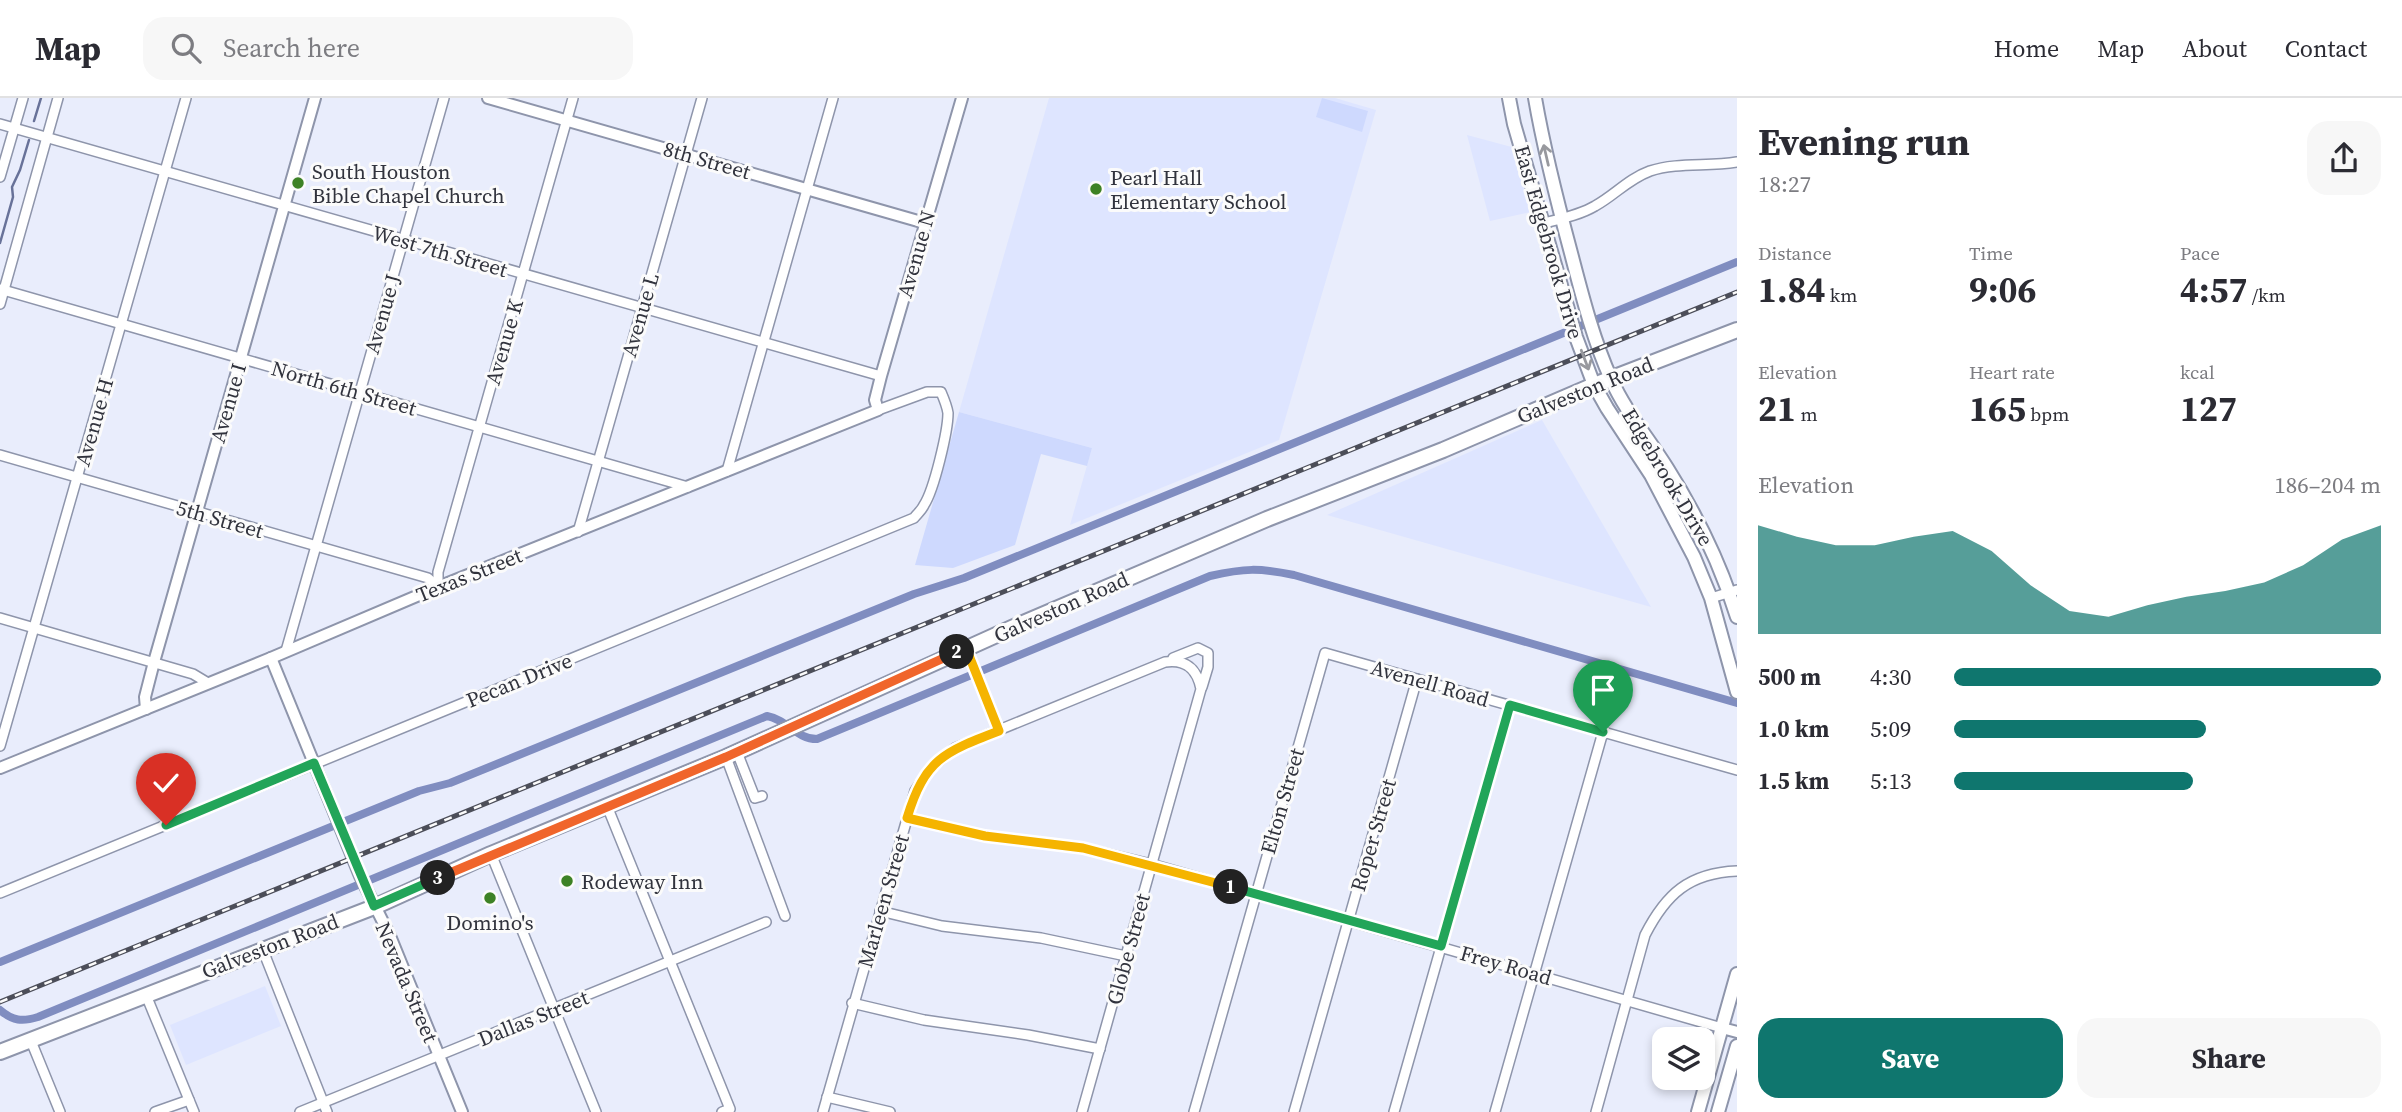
<!DOCTYPE html>
<meta charset="utf-8">
<style>
:root{--surface:#fff;--page:#f7f7f7;--text:#2b2b33;--muted:#7c7c81;--line:#e1e1e2;--accent:#0f766e}
body{margin:0;font-family:"Source Serif 4",serif;background:var(--page);color:var(--text);height:100vh;display:flex;flex-direction:column;font-size:26px;white-space:nowrap}
*{box-sizing:border-box;margin:0}
p{font-size:23px;color:var(--muted)}
.icon{flex:none;width:38px;height:38px;fill:none;stroke:currentColor;stroke-width:2;stroke-linecap:round;stroke-linejoin:round}
.map{position:relative;flex:1;overflow:hidden}
.panel{display:flex;flex-direction:column;background:var(--surface);width:665px}
.panel>*{flex:none}
.controls{position:absolute;left:1652px;top:929px;display:grid;gap:14px}
.controls a{display:grid;place-items:center;width:63px;height:63px;border-radius:14px;background:var(--surface);box-shadow:0 4px 10px #0003;font-size:35px}
.pin{position:absolute;display:grid;place-items:center;width:60px;height:60px;color:#fff;margin:-72px -30px;border-radius:50% 50% 50% 0;rotate:-45deg;box-shadow:0 0 7px #0007}
.pin .icon{rotate:45deg}
.km{position:absolute;width:35px;height:35px;margin:-18px;border-radius:50%;background:#222;color:#fff;font-size:19px;line-height:35px;text-align:center}
.round{display:grid;place-items:center;flex:none;width:74px;height:74px;border-radius:21px;background:var(--page)}
.summary{display:flex;align-items:center;justify-content:space-between;height:119px;padding:0 21px}
h1{font-size:38px;font-weight:700;line-height:52px}
.figures{display:grid;grid-template-columns:repeat(3,1fr);gap:10px;height:119px;padding:7px 21px}
.figures div{display:grid;align-content:center}
.figures b{font-size:35px;font-weight:700}
.figures small{font-size:19px;font-weight:400}
.figures p{font-size:19px}
.chart{height:196px;padding:14px 21px}
.chart p{display:flex;justify-content:space-between}
.chart svg{width:100%;height:126px;margin-top:7px;fill:var(--accent);opacity:.7}
.action{display:flex;gap:14px;margin-top:auto;padding:14px 21px}
.action a{flex:1;height:80px;border-radius:21px;background:var(--accent);color:#fff;font-size:28px;font-weight:700;line-height:80px;text-align:center}
.action a+a{background:var(--page);color:var(--text)}
ul{padding:0 21px;list-style:none;font-size:23px}
li{display:grid;grid-template-columns:112px 84px 1fr;align-items:center;height:52px}
li i{height:18px;border-radius:9px;background:var(--accent)}
header{display:flex;align-items:center;gap:42px;box-sizing:border-box;height:98px;padding:0 35px;background:var(--surface);border-bottom:2px solid var(--line)}
header strong{font-size:33px}
nav{display:flex;gap:38px;margin-inline-start:auto;font-size:24px}
.search{width:490px;height:63px;background:var(--page);display:flex;align-items:center;gap:18px;box-sizing:border-box;padding:0 24px;border-radius:21px;color:var(--muted);font-size:26px}
main{display:flex;flex:1;min-height:0}
.map>svg:first-child{display:block}
.built{fill:#dee5ff}
.green{fill:#ced9fe}
.lines{fill:none;stroke-linecap:round;stroke-linejoin:round}
.stream{stroke:#687299;stroke-width:2.5}
.canal{stroke:#808dc0;stroke-width:8}
.minor-casing{stroke:#8e95ab;stroke-width:12}
.tertiary-casing{stroke:#8e95ab;stroke-width:14}
.secondary-casing{stroke:#8e95ab;stroke-width:16}
.primary-casing{stroke:#8e95ab;stroke-width:18}
.minor{stroke:#fff;stroke-width:9}
.tertiary{stroke:#fff;stroke-width:10}
.secondary{stroke:#fff;stroke-width:12}
.primary{stroke:#fff;stroke-width:14}
.rail-casing{stroke:#4c4e59;stroke-width:5}
.rail{stroke:#fbfbfb;stroke-width:2.5;stroke-dasharray:8;stroke-linecap:butt}
.oneway{stroke:#98999e}
.split-1-casing{stroke:#fff;stroke-width:14}
.split-2-casing{stroke:#fff;stroke-width:14}
.split-3-casing{stroke:#fff;stroke-width:14}
.split-4-casing{stroke:#fff;stroke-width:14}
.split-1{stroke:#22a559;stroke-width:9}
.split-2{stroke:#f5b400;stroke-width:9}
.split-3{stroke:#f0652b;stroke-width:9}
.split-4{stroke:#22a559;stroke-width:9}
.poi-dot{fill:#3d8225;stroke:#fbfbfb;stroke-width:2.5}
.labels{text-anchor:middle;dominant-baseline:central;stroke-width:6;stroke-linejoin:round;paint-order:stroke}
.street-label{font-size:21px;fill:#31333d;stroke:#fbfbfb}
.poi-label{font-size:21px;fill:#31333d;stroke:#fbfbfb;text-anchor:start}
</style>
<header>
<strong>Map</strong>
<div class="search"><svg class="icon" aria-label="search" viewBox="0 0 24 24"><circle cx="10" cy="10" r="6"/><path d="M15 15l6 6"/></svg>Search here</div>
<nav><a>Home</a><a>Map</a><a>About</a><a>Contact</a></nav>
</header>
<main>
<div class="map">
<svg width="1737" height="1014" viewBox="0 0 1737 1014">
<rect width="100%" height="100%" fill="#e9edfc"/>
<g class="built">
<path d="M1049 0H1335L1376 12 1279 342 1070 427 1092 350 959 314Z"/>
<path d="M1467 37 1519 51 1535 113 1490 123Z"/>
<path d="M1542 322 1651 509 1327 417Z"/>
<path d="M265 888 281 928 186 967 170 927Z"/>
</g>
<g class="green">
<path d="M1322 0 1368 13 1362 34 1316 19Z"/>
<path d="M959 314 1092 350 1087 368 1041 356 1015 447 953 470 915 467Z"/>
</g>
<g class="lines">
<g class="stream">
<path d="M34 23 41 0"/>
<path d="M0 145 13 99 12 89 20 72 29 42"/>
</g>
<g class="canal">
<path d="M0 864 419 693 450 685 914 496 964 480 1737 164"/>
<path d="M0 912C13 923 22 924 38 919L767 618C788 622 796 641 817 641L1210 478C1245 470 1259 470 1294 477L1737 605"/>
</g>
<defs>
<g id="minor">
<path d="M0 26 881 278"/>
<path d="M0 79 23 0"/>
<path d="M1544 125C1560 121 1580 117 1595 108 1615 97 1628 81 1650 73 1678 64 1708 69 1737 64"/>
<path d="M0 191 688 389"/>
<path d="M0 206 58 0"/>
<path d="M0 357 428 480 438 489"/>
<path d="M727 373 833 0"/>
<path d="M578 434 702 0"/>
<path d="M438 489V474L573 0"/>
<path d="M1711 500 1737 492"/>
<path d="M0 520 193 576 208 585"/>
<path d="M966 550 999 633"/>
<path d="M286 553 444 0"/>
<path d="M1173 560 1198 550 1208 555V569L1202 589"/>
<path d="M0 648 186 0"/>
<path d="M737 654 755 700 762 698"/>
<path d="M726 659 785 818"/>
<path d="M607 708 730 1011 722 1014"/>
<path d="M907 720 985 738 1083 750 1151 766 1722 930"/>
<path d="M491 756 596 1014"/>
<path d="M0 795 914 420C917 416 922 412 924 407 934 392 948 333 948 315 947 308 944 301 941 294H927L878 312"/>
<path d="M880 813 942 828 1041 840 1126 858"/>
<path d="M262 850 327 1014"/>
<path d="M146 897 194 1014"/>
<path d="M852 905 924 922 1028 937 1100 951"/>
<path d="M31 943 60 1014"/>
<path d="M827 999 890 1014"/>
<path d="M155 1014 189 1002"/>
<path d="M300 1014 766 824"/>
<path d="M823 1014 915 693 930 671 955 650 1165 564C1185 561 1197 570 1201 591L1082 1014"/>
<path d="M1194 1014 1325 555 1737 672"/>
<path d="M1294 1014 1417 581"/>
<path d="M1394 1014 1510 607"/>
<path d="M1495 1014 1603 634"/>
<path d="M1596 1014 1645 837C1666 796 1689 775 1737 773"/>
</g>
<g id="tertiary">
<path d="M488 0 925 125"/>
<path d="M271 560 360 778 390 838 462 1014"/>
<path d="M146 611 145 599 154 564 315 0"/>
<path d="M0 670 271 560 438 489 878 312 875 302 881 278 962 0"/>
<path d="M1722 930 1737 934"/>
</g>
<g id="secondary">
<path d="M1509 0 1514 26 1576 239 1594 287 1607 310 1651 377 1694 459 1711 500 1737 594"/>
<path d="M1535 0C1544 52 1557 103 1571 155 1582 197 1593 241 1611 281 1625 313 1649 341 1667 370 1696 416 1721 467 1737 519"/>
<path d="M1698 1014 1737 876"/>
<path d="M1718 1014 1737 948"/>
</g>
<path id="primary" d="M0 954 374 809 491 756 726 659 1014 529 1267 421 1443 352 1594 287 1737 232"/>
</defs>
<use href="#minor" class="minor-casing"/>
<use href="#tertiary" class="tertiary-casing"/>
<use href="#secondary" class="secondary-casing"/>
<use href="#primary" class="primary-casing"/>
<use href="#minor" class="minor"/>
<use href="#tertiary" class="tertiary"/>
<use href="#secondary" class="secondary"/>
<use href="#primary" class="primary"/>
<defs>
<path id="rail" d="M0 904 1737 194"/>
</defs>
<use href="#rail" class="rail-casing"/>
<use href="#rail" class="rail"/>
</g>
<defs><path id="oneway-shaft" d="M-6 0H5M1.5-3L5.5 0L1.5 3" fill="none" stroke-width="1.6" stroke-linecap="round" stroke-linejoin="round" transform="scale(1.75)"/></defs>
<g class="oneway">
<use href="#oneway-shaft" transform="translate(1546 57) rotate(-103)"/>
<use href="#oneway-shaft" transform="translate(1585 262) rotate(69)"/>
</g>
<g class="lines">
<defs>
<path id="split-1" d="M1231 789 1441 848 1510 607 1603 634"/>
<path id="split-2" d="M957 554 966 550 999 633C944 654 925 661 907 720L985 738 1083 750 1231 789"/>
<path id="split-3" d="M438 780 726 659 957 554"/>
<path id="split-4" d="M166 727 314 665 374 808 438 780"/>
</defs>
<use href="#split-1" class="split-1-casing"/>
<use href="#split-2" class="split-2-casing"/>
<use href="#split-3" class="split-3-casing"/>
<use href="#split-4" class="split-4-casing"/>
<use href="#split-1" class="split-1"/>
<use href="#split-2" class="split-2"/>
<use href="#split-3" class="split-3"/>
<use href="#split-4" class="split-4"/>
</g>
<g class="poi-dot">
<circle cx="298" cy="85" r="7"/>
<circle cx="1096" cy="91" r="7"/>
<circle cx="567" cy="783" r="7"/>
<circle cx="490" cy="800" r="7"/>
</g>
<g class="labels">
<g class="street-label">
<text transform="translate(707 62) rotate(16)">8th Street</text>
<text transform="translate(1549 144) rotate(74)">East Edgebrook Drive</text>
<text transform="translate(440 153) rotate(16)">West 7th Street</text>
<text transform="translate(916 156) rotate(-74)">Avenue N</text>
<text transform="translate(382 216) rotate(-74)">Avenue J</text>
<text transform="translate(640 217) rotate(-74)">Avenue L</text>
<text transform="translate(504 244) rotate(-74)">Avenue K</text>
<text transform="translate(344 290) rotate(16)">North 6th Street</text>
<text transform="translate(1585 292) rotate(-22)">Galveston Road</text>
<text transform="translate(228 305) rotate(-74)">Avenue I</text>
<text transform="translate(94 324) rotate(-74)">Avenue H</text>
<text transform="translate(1668 379) rotate(59)">Edgebrook Drive</text>
<text transform="translate(220 421) rotate(16)">5th Street</text>
<text transform="translate(469 477) rotate(-22)">Texas Street</text>
<text transform="translate(1061 509) rotate(-24)">Galveston Road</text>
<text transform="translate(519 582) rotate(-22)">Pecan Drive</text>
<text transform="translate(1430 585) rotate(16)">Avenell Road</text>
<text transform="translate(1282 703) rotate(-74)">Elton Street</text>
<text transform="translate(1373 737) rotate(-74)">Roper Street</text>
<text transform="translate(883 803) rotate(-74)">Marleen Street</text>
<text transform="translate(270 848) rotate(-21)">Galveston Road</text>
<text transform="translate(1128 851) rotate(-75)">Globe Street</text>
<text transform="translate(1506 867) rotate(16)">Frey Road</text>
<text transform="translate(407 884) rotate(67)">Nevada Street</text>
<text transform="translate(533 920) rotate(-22)">Dallas Street</text>
</g>
<g class="poi-label">
<text x="312" y="73">South Houston<tspan x="312" dy="24">Bible Chapel Church</tspan></text>
<text x="1110" y="79">Pearl Hall<tspan x="1110" dy="24">Elementary School</tspan></text>
<text x="581" y="783">Rodeway Inn</text>
<text x="490" y="824" text-anchor="middle">Domino's</text>
</g>
</g>
</svg>
<div class="controls">
<a><svg class="icon" aria-label="layers" viewBox="0 0 24 24"><path d="M12 4l9 5-9 5-9-5zM3 14l9 5 9-5"/></svg></a>
</div>
<div class="pin" style="left:1603px;top:634px;background:#1e9e55"><svg class="icon" aria-label="arrive" viewBox="0 0 24 24"><path d="M6 21V4h12l-3 4 3 4H6"/></svg></div>
<div class="pin" style="left:166px;top:727px;background:#d93025"><svg class="icon" aria-label="check" viewBox="0 0 24 24"><path d="M5 12l5 5 9-10"/></svg></div>
<b class="km" style="left:1231px;top:789px">1</b>
<b class="km" style="left:957px;top:554px">2</b>
<b class="km" style="left:438px;top:780px">3</b>
</div>
<section class="panel">
<div class="summary"><div><h1>Evening run</h1><p>18:27</p></div><a class="round"><svg class="icon" aria-label="share" viewBox="0 0 24 24"><path d="M12 15V3M7 8l5-5 5 5M5 13v7h14v-7"/></svg></a></div>
<div class="figures">
<div><p>Distance</p><b>1.84<small> km</small></b></div>
<div><p>Time</p><b>9:06</b></div>
<div><p>Pace</p><b>4:57<small> /km</small></b></div>
</div>
<div class="figures">
<div><p>Elevation</p><b>21<small> m</small></b></div>
<div><p>Heart rate</p><b>165<small> bpm</small></b></div>
<div><p>kcal</p><b>127</b></div>
</div>
<div class="chart"><p><span>Elevation</span>186–204 m</p>
<svg viewBox="0 0 160 44" preserveAspectRatio="none"><path d="M0 44V6L10 10L20 13L30 13L40 10L50 8L60 15L70 27L80 36L90 38L100 34L110 31L120 29L130 26L140 20L150 11L160 6V44z"/></svg>
</div>
<ul>
<li><b>500 m</b>4:30<i style="width:100%"></i></li>
<li><b>1.0 km</b>5:09<i style="width:59%"></i></li>
<li><b>1.5 km</b>5:13<i style="width:56%"></i></li>
</ul>
<div class="action"><a>Save</a><a>Share</a></div>
</section>
</main>
